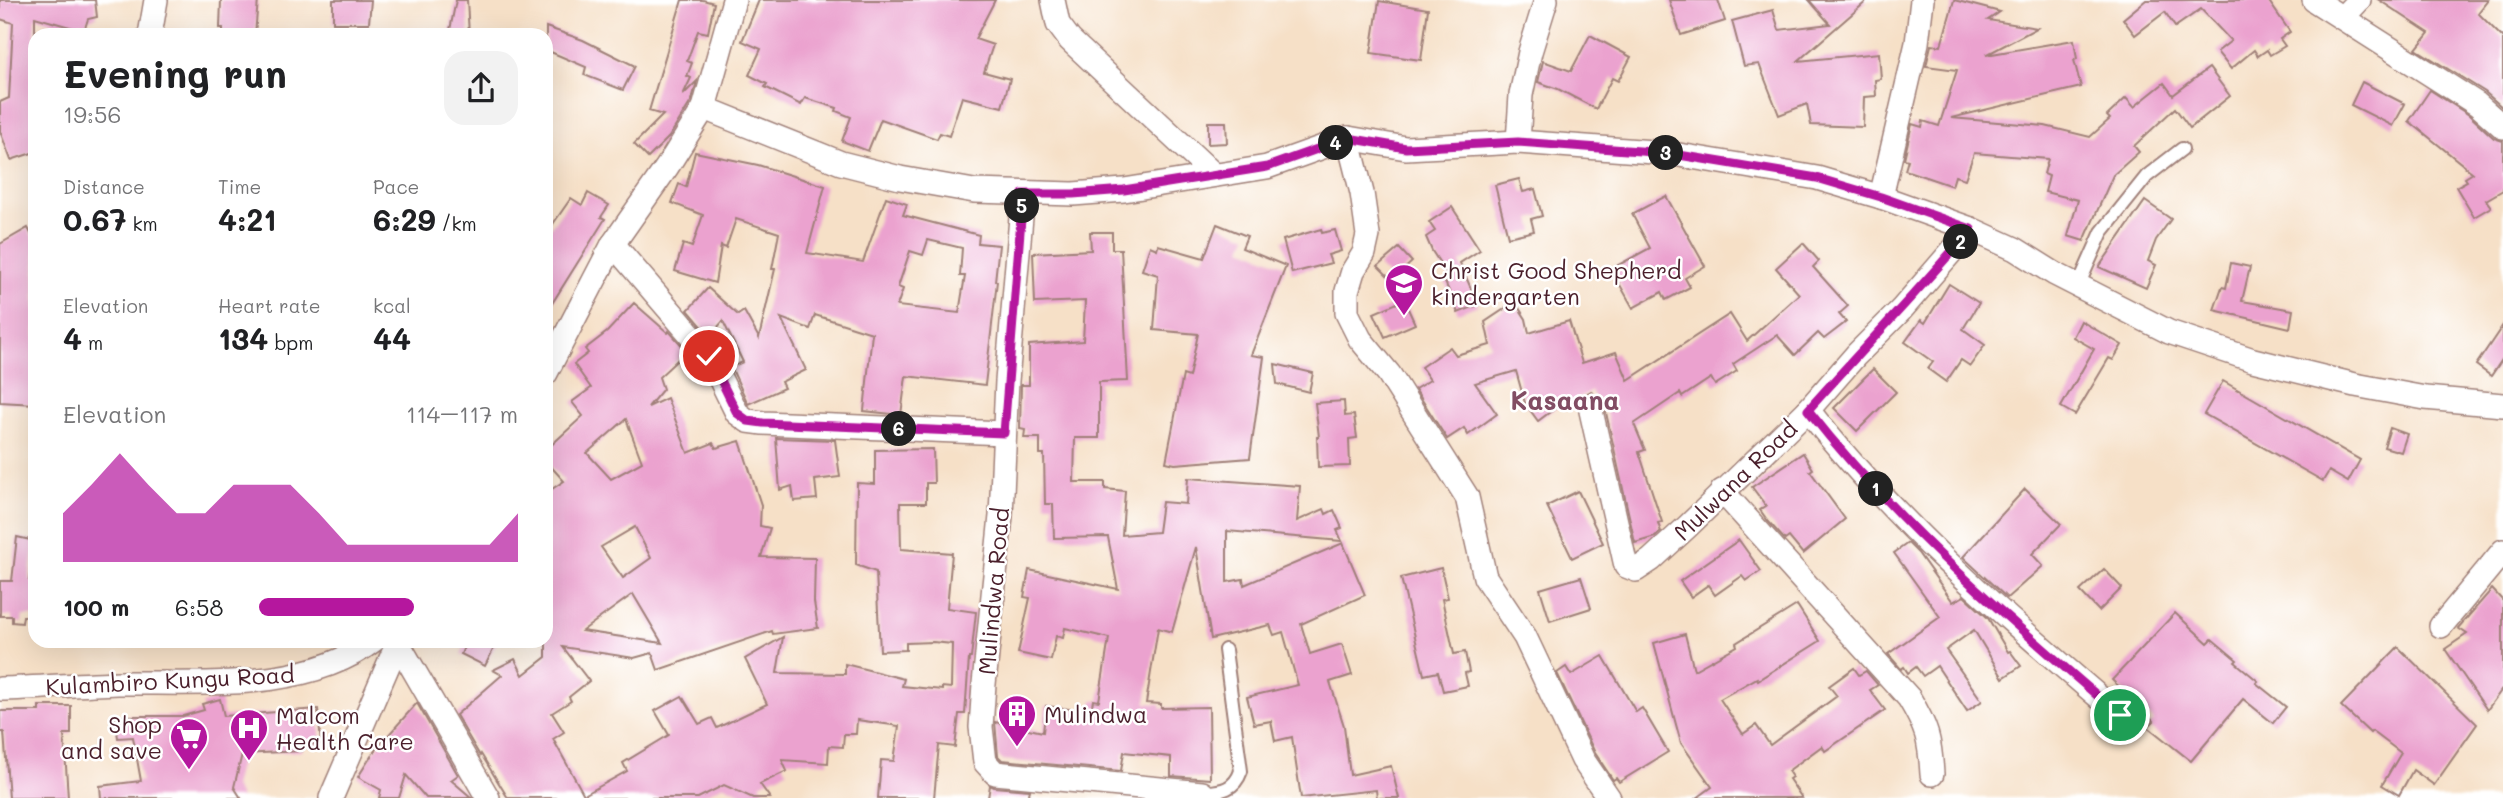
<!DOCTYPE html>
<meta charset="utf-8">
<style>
:root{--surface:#fff;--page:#f2f2f2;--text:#202124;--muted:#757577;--accent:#b5179e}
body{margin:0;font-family:Mali,sans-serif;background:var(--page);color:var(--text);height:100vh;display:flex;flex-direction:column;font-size:26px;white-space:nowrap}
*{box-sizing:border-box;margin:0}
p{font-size:23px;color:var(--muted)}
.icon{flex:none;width:38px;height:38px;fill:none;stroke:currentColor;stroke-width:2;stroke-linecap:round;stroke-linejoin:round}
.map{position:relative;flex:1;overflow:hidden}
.details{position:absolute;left:28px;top:28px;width:525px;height:620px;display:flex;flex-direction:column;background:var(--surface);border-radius:21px;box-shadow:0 7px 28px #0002}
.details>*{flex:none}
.pin{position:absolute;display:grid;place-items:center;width:60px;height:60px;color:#fff;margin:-30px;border:4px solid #fff;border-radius:50%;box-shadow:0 2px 7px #0007}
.km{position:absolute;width:35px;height:35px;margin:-18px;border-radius:50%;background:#222;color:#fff;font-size:19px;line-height:35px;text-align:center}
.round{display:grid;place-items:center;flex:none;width:74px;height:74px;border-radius:21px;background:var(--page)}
.overview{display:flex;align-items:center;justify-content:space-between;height:119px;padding:0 35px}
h1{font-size:38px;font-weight:800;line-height:52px}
.figures{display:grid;grid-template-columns:repeat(3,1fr);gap:10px;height:119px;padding:7px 35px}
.figures div{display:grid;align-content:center}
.figures b{font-size:30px;font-weight:800}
.figures small{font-size:19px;font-weight:400}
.figures p{font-size:19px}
.chart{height:196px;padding:14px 35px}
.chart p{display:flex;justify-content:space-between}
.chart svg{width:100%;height:126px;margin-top:7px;fill:var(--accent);opacity:.7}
ul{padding:0 35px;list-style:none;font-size:23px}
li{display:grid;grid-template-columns:112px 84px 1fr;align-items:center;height:52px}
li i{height:18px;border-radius:9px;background:var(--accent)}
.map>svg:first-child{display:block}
.building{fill:#eba2cf;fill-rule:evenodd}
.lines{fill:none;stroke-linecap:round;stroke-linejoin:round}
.lane-casing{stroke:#a08079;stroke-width:16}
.street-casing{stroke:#a08079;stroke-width:26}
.lane{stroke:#fff;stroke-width:12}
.street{stroke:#fff;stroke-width:23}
.route-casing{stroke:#fff;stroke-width:14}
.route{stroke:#b5179e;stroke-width:9}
.labels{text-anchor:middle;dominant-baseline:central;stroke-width:5;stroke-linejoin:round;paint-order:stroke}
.poi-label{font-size:23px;fill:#4a1f2b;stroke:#fff;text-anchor:start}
.street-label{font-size:23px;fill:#4a1f2b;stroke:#fff}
.quarter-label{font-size:26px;font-weight:bold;fill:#824d64;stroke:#fff}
</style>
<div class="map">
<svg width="2503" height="798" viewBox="0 0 2503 798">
<rect width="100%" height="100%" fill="#fff"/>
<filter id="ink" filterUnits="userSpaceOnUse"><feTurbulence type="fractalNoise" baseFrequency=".0143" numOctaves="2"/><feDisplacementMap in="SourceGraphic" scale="14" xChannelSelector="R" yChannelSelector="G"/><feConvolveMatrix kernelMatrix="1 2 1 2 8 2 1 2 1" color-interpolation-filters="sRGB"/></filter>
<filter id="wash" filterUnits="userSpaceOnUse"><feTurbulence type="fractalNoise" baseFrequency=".00686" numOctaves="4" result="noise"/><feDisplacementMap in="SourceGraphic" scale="28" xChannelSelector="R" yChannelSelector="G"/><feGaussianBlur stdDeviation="1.57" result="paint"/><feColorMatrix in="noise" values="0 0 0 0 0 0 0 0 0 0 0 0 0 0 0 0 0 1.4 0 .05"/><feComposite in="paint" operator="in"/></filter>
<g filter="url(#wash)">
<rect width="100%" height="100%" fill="#f6e0c7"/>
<g id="blocks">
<g class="building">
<path d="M0 0H95L97 17 88 19 84 31 35 17V152L11 160 0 131V102L9 98 13 23 0 19Z"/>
<path d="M221 0H258L255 35H223V28H220Z"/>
<path d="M333 0H371L369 23H333Z"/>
<path d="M456 0H467L469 35H449Z"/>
<path d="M682 0H703L714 3 708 33 698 31 687 61 692 63 687 76 691 78 683 95 697 81 692 100 669 137 648 158 634 144 663 115 649 111Z"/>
<path d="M759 0H995L975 39 993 45 984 72 1010 79 1002 107 962 97 949 136 940 133 937 139 881 119 868 151 842 141 851 117 836 111 837 108 805 98 801 105 765 87 767 84 749 75 761 49 742 41Z"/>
<path d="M1669 0H1718L1725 21 1681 35Z"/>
<path d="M1809 0H1868L1798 61 1879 53 1881 79 1875 80 1876 96 1864 97 1863 127 1811 125 1807 104 1779 115 1759 64 1744 66 1732 21 1773 10 1779 30 1830 24Z"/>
<path d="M1954 0 2000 12 1988 20 2037 28 1986 55 2074 40 2077 59 2074 60 2081 87 1951 118 2045 126 2090 137 2110 119 2107 116 2126 98 2134 107 2164 83 2173 95 2209 68 2230 96 2190 128 2175 108 2134 146 2139 152 2113 175 2084 241 2068 236 2078 200 2045 192 2049 176 2044 174 2048 159 1974 153 1965 179 1955 176 1952 186 1905 170 1908 160 1904 159 1912 124 1922 127 1923 121 1939 126 1957 70 1926 66 1931 45 1941 46Z"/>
<path d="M2146 0H2268L2290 32 2280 39 2285 46 2270 55 2267 50 2258 56 2254 50 2231 69 2217 52 2231 41 2201 9 2175 27 2165 12 2135 35 2123 19Z"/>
<path d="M2379 0H2488L2478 13 2503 38V108L2485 92 2416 49 2429 33Z"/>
<path d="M1379 1 1428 9 1421 60 1371 53Z"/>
<path d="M546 27 583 40 635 66 623 90 584 75 586 67 546 50Z"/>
<path d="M1590 35 1631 57 1618 81 1612 78 1596 109 1558 89 1538 82 1543 61 1571 71Z"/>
<path d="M2362 82 2405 104 2393 126 2351 105Z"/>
<path d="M2430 90 2469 115 2494 138 2503 141V190L2486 200 2491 207 2474 217 2456 187 2467 181 2465 178 2473 173 2409 121Z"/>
<path d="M1208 122H1226L1227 143 1208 144Z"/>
<path d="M695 152 758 165 825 186 807 253 863 262 886 197 907 204 903 215 979 235 978 243 999 245 995 281H997L985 385 906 376 901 415 864 411 872 333 815 315 810 329 781 318 806 370 781 382 784 388 748 404 731 367 743 362 723 321 710 336 688 310 708 288 738 315 744 311 759 338 775 269H772L779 233 736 219 726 248 721 246 715 283 675 271 683 244 692 247 703 215 672 203 679 184 686 187ZM928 240 962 248 960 276H965L959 313 897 306 903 289 898 287 910 251 923 255Z"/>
<path d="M1519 179 1523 192 1535 189 1542 216 1531 219 1534 231 1508 237 1495 185Z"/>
<path d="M588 193 609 205 601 217 605 219 546 313V234L571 198 582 205Z"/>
<path d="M1666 196 1705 266 1685 278 1690 287 1666 300 1662 292 1633 308 1611 269 1650 248 1632 214Z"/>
<path d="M2145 201 2171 219 2156 240 2148 261 2156 265 2146 288 2099 267Z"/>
<path d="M1452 207 1480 250 1460 263 1478 305 1458 313 1445 282 1451 280 1432 251 1426 237 1435 231 1429 222Z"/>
<path d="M1217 224 1247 236 1242 248 1286 266 1251 355 1264 357 1250 458 1175 464 1166 462 1183 375 1189 377 1198 334 1154 330 1158 275 1142 270 1150 246 1157 249 1158 245 1204 258Z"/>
<path d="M28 228 35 241V404L0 402V244Z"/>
<path d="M1321 229 1322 233 1335 230 1341 251 1328 255 1331 263 1292 273 1283 240Z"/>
<path d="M1090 232H1112V249H1121L1128 381 1099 382V438H1075L1074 482H1105V489L1125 491 1122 535 1158 532 1162 502 1186 504 1188 478 1300 486 1297 521 1324 509 1326 514 1334 510 1342 528 1337 530 1342 541 1227 531V582L1243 579 1244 585 1343 543 1365 595 1301 624 1310 654 1342 644 1352 675 1330 682 1344 726 1350 775 1391 766 1399 798H1377L1376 790 1301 798 1292 737 1275 741 1271 721 1254 724 1247 697 1298 685 1283 632 1274 635 1270 625 1211 639 1196 547 1172 632 1158 628 1146 703 1161 704V708L1209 707 1210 779 1171 776V757L1124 752 1121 771 1002 760 998 756 995 722 1043 732 1046 706 1091 712 1093 700 1099 701 1109 638 1065 628 1063 638 1056 636 1051 660 1018 653 1030 598 1024 597 1029 570 1118 589 1108 537 1054 538 1053 504H1045L1044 454H1040V438H1024L1025 430 1020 429 1021 385H1029V345L1083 341 1085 301 1035 303 1033 253 1091 250Z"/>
<path d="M1803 243 1819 261 1813 267 1848 306 1839 314 1846 322 1824 339 1818 333 1795 355 1777 335 1733 364 1737 371 1715 385 1711 378 1682 397 1680 393 1634 424 1645 450 1639 452 1662 522 1658 523 1661 532 1655 537 1635 543 1605 408 1601 401 1595 398 1591 391 1564 406 1562 403 1538 421 1525 403 1516 371 1475 383 1497 414 1468 435 1464 428 1447 439 1415 389 1430 380 1421 367 1450 347 1456 355 1490 345 1485 322 1515 302 1526 319 1529 333 1569 321 1582 363 1616 352 1628 380 1730 314 1747 341 1799 294 1776 268Z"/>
<path d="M1399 248 1412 262 1392 280 1378 266Z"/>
<path d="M2231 263 2250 267 2242 301 2293 310 2290 328 2214 310 2222 287 2226 288Z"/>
<path d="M1949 284 1979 303 1963 329 1985 345 1970 366 1961 360 1946 382 1928 369 1933 362 1905 342 1921 320 1925 323Z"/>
<path d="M1404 300 1415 324 1385 337 1374 313Z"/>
<path d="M634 303 668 333 669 331 687 351 659 377 663 389 648 407 667 398 688 453 713 443 716 448 740 441 761 505 760 526 770 528 761 557 815 558 814 602 818 628 773 634 772 631 658 670 652 653 634 658 563 647 589 681 569 697 571 701 552 713 564 732 553 739 584 795 627 771 623 763 669 735 655 711 682 696 699 724 712 718 717 728 767 704 745 659 783 637 777 673 845 674V664L904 679 902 686 942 690V687L951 688 952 644 933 642 906 643V650L880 651 876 572 856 565 857 483 875 484V450L933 449 934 483H926V503H900L901 549 952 553 947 608 976 612 971 658H969L965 714H959L955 747 939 745 934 798H878L881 760 894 761 899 726 857 720 856 734H844L843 747 829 746 828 763 782 760 787 771 760 784 770 798H753L724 785 698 798H508L481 754 480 756 456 715 502 675 493 670 515 659 523 675 546 657V493L564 481 546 461V450L583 416 572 402 591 388 574 364 588 353 585 349 607 332ZM626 419 642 462 611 479 587 453ZM635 527 651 558 623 578 601 547ZM633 594 662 643 582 631Z"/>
<path d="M2081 321 2122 345 2113 360 2109 358 2075 415 2061 407 2094 349 2073 337Z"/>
<path d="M2503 325V358L2491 376 2476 365Z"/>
<path d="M1275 364 1313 373 1309 392 1277 384Z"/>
<path d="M1873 369 1896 392 1857 431 1834 408Z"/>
<path d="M2223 381 2360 460 2348 482 2329 471 2323 481 2204 414Z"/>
<path d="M1344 401 1345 416 1354 415 1357 438 1349 439 1350 466 1318 467 1317 437H1319L1315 403Z"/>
<path d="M2390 428 2407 434 2401 452 2384 447Z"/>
<path d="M776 438 835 440 840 477 815 480 817 499 794 501 792 486 780 490Z"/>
<path d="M1803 453 1813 469 1810 471 1845 519 1803 554 1789 537 1785 540 1768 521 1760 510 1766 506 1752 487Z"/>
<path d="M2025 489 2061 524 2032 554 2043 566 2007 598 1963 557Z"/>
<path d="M1578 491 1603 543 1572 558 1547 506Z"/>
<path d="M17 537 35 541 29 580H35V616H23L22 623 12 622V616H0V581H12Z"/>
<path d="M1739 540 1761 571 1746 581 1742 576 1715 595 1708 585 1691 597 1680 581Z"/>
<path d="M1908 543 1918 553 1953 602 1964 596 1988 618 2008 652 2010 651 2021 666 2003 678 1974 630 1946 650 1982 701 1967 711 1937 666 1923 676 1916 667 1908 673 1904 667 1901 669 1888 654 1940 617 1894 553Z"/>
<path d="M1441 568 1448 598 1442 599 1454 654 1465 652 1469 672 1465 673 1468 686 1443 691 1438 672 1424 675 1401 578Z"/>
<path d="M2104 569 2122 588 2099 611 2080 591Z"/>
<path d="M1581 577 1591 608 1550 621 1540 589Z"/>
<path d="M2492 589 2503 601V688L2487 710 2445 649 2467 634 2458 628Z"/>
<path d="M1797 605 1820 641 1758 680 1757 678 1720 699 1743 734 1756 725 1770 745 1837 696 1829 686 1854 668 1859 675 1866 671 1878 685 1870 690 1885 710 1825 751 1822 746 1788 771 1792 777 1789 779 1802 798H1697L1712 787 1681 743 1654 643 1685 634 1694 670 1737 646 1736 643Z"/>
<path d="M2175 613 2208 643 2212 639 2237 660 2235 662 2258 681 2256 683 2286 707 2273 723 2243 699 2191 761 2148 727 2154 721 2112 680Z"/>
<path d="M467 640H498L485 666 461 654Z"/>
<path d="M2398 647 2477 724 2434 785 2413 770 2399 795 2382 785 2401 753 2372 731 2370 733 2341 706Z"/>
<path d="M1603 656 1636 712 1642 708 1668 752 1619 782 1616 778 1613 780 1595 753 1557 673 1566 667 1571 675Z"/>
<path d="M220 699 224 716 318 709 321 744 301 745 302 751 242 754 234 787 241 798H101L100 786 141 781 133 737 118 738 115 716H183L204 710 202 704Z"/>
<path d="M417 703 458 775 451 780 472 798H426L406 775 399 798H379L381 790 358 777 375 750Z"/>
<path d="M39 706H71V734H64L68 798H9L4 732H0V711H39Z"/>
<path d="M990 785 994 787 1030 790 1028 798H988Z"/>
</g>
</g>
</g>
<g filter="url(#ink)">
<use href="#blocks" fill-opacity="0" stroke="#a08079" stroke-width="2"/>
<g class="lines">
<defs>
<g id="lane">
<path d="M2078 286 2102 232 2147 176 2182 149"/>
<path d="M1202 793C1220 791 1234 791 1241 771L1225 650"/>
</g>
<g id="street">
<path d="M1053 0 1058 24 1070 40 1214 175"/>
<path d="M2314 0 2477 104 2503 127"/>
<path d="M2343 17 2359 0"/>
<path d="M150 35 156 0"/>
<path d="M704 108 841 163 900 178 974 191 1073 194 1124 190 1267 167 1348 138 1406 148 1518 142 1667 153 1817 178 1881 197 1971 229 2015 249 2055 274 2169 332 2253 360 2355 385 2425 398 2503 405"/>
<path d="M1348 138 1362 193 1368 235 1364 253 1353 271 1347 291V313L1360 339 1389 374 1467 497 1485 577 1525 637 1583 760 1609 798"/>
<path d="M1518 142 1521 95 1530 52 1546 0"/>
<path d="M1023 194 1007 381 1001 516 984 684 981 727 985 762 995 773 1202 793 1204 798"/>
<path d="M1881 197 1917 43 1922 0"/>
<path d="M613 244 709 356 737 413 748 421 763 423 1004 433"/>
<path d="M546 373 613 244 667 167 704 108 734 0"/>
<path d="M1808 410C1898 526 2009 620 2120 715"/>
<path d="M1591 411 1626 566 1636 570 1651 560 1687 527 1808 410 1856 355 1901 310 1971 229"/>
<path d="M1722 491 1909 698C1927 728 1930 739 1932 774"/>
<path d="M2441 626 2503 551"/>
<path d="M398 643 488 798"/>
<path d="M0 689C40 688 79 684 118 683 200 682 307 692 374 640"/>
<path d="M331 798 399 640"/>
</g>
</defs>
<use href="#lane" class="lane-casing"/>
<use href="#street" class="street-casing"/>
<use href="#lane" class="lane"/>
<use href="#street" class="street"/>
</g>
</g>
<g class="lines" filter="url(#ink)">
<defs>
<path id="route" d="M709 356 737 413 748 421 763 423 1004 433 1023 194H1073L1124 190 1267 167 1348 138 1406 148 1518 142 1667 153 1817 178 1881 197 1971 229C1919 291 1862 349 1808 410 1898 525 2009 620 2120 715"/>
</defs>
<use href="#route" class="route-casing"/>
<use href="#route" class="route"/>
</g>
<defs>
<symbol id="school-pin" viewBox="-11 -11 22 30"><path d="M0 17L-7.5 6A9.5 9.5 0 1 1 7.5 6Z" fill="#b5179e" stroke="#fff"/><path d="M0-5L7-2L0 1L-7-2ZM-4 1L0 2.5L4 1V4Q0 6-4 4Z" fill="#fff"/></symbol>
<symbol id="building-pin" viewBox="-11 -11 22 30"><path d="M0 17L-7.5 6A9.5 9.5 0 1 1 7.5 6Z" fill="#b5179e" stroke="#fff"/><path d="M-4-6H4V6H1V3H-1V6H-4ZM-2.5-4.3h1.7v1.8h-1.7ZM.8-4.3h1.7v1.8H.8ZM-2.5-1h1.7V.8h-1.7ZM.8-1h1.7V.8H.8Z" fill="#fff"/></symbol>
<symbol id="hospital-pin" viewBox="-11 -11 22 30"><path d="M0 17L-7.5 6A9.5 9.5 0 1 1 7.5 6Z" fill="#b5179e" stroke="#fff"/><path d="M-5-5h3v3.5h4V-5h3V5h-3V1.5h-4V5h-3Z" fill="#fff"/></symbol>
<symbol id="supermarket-pin" viewBox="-11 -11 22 30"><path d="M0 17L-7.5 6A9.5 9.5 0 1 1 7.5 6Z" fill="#b5179e" stroke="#fff"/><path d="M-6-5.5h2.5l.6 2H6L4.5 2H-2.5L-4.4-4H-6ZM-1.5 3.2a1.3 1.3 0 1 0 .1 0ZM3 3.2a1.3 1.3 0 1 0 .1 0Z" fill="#fff"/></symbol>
</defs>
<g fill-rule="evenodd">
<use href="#school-pin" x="1382" y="261" width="44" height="60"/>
<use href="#building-pin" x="995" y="692" width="44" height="60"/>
<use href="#hospital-pin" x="227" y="706" width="44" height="60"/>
<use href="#supermarket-pin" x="167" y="715" width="44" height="60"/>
</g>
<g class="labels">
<g class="poi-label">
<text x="1431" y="270">Christ Good Shepherd<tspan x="1431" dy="26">kindergarten</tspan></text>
<text x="1044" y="714">Mulindwa</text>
<text x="276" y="715">Malcom<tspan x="276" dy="26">Health Care</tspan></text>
<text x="162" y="724" text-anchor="end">Shop<tspan x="162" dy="26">and save</tspan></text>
</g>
<g class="street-label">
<text transform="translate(1735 480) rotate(-44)">Mulwana Road</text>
<text transform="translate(993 591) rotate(-85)">Mulindwa Road</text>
<text transform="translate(170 680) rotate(-3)">Kulambiro Kungu Road</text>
</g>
<g class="quarter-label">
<text x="1565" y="400">Kasaana</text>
</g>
</g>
</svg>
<div class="pin" style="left:2120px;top:715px;background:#1e9e55"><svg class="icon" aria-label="arrive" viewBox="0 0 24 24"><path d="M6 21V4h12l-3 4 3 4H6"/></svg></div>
<div class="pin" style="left:709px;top:356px;background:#d93025"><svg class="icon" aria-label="check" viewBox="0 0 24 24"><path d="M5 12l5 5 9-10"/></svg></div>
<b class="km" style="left:1876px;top:489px">1</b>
<b class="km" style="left:1961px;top:242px">2</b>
<b class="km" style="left:1666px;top:153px">3</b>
<b class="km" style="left:1336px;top:143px">4</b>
<b class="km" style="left:1022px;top:206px">5</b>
<b class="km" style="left:899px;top:429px">6</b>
<section class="details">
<div class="overview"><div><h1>Evening run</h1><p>19:56</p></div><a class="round"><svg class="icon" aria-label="share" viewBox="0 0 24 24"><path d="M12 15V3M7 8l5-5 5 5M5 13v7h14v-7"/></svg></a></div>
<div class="figures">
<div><p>Distance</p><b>0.67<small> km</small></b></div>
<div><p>Time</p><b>4:21</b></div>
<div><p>Pace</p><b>6:29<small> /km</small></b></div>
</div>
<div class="figures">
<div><p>Elevation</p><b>4<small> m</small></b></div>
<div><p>Heart rate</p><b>134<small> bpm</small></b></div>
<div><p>kcal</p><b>44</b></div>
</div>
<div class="chart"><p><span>Elevation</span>114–117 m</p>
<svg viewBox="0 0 160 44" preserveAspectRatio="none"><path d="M0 44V27L10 17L20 6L30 17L40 27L50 27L60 17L70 17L80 17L90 27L100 38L110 38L120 38L130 38L140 38L150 38L160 27V44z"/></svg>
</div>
<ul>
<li><b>100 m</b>6:58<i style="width:60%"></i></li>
</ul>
</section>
</div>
